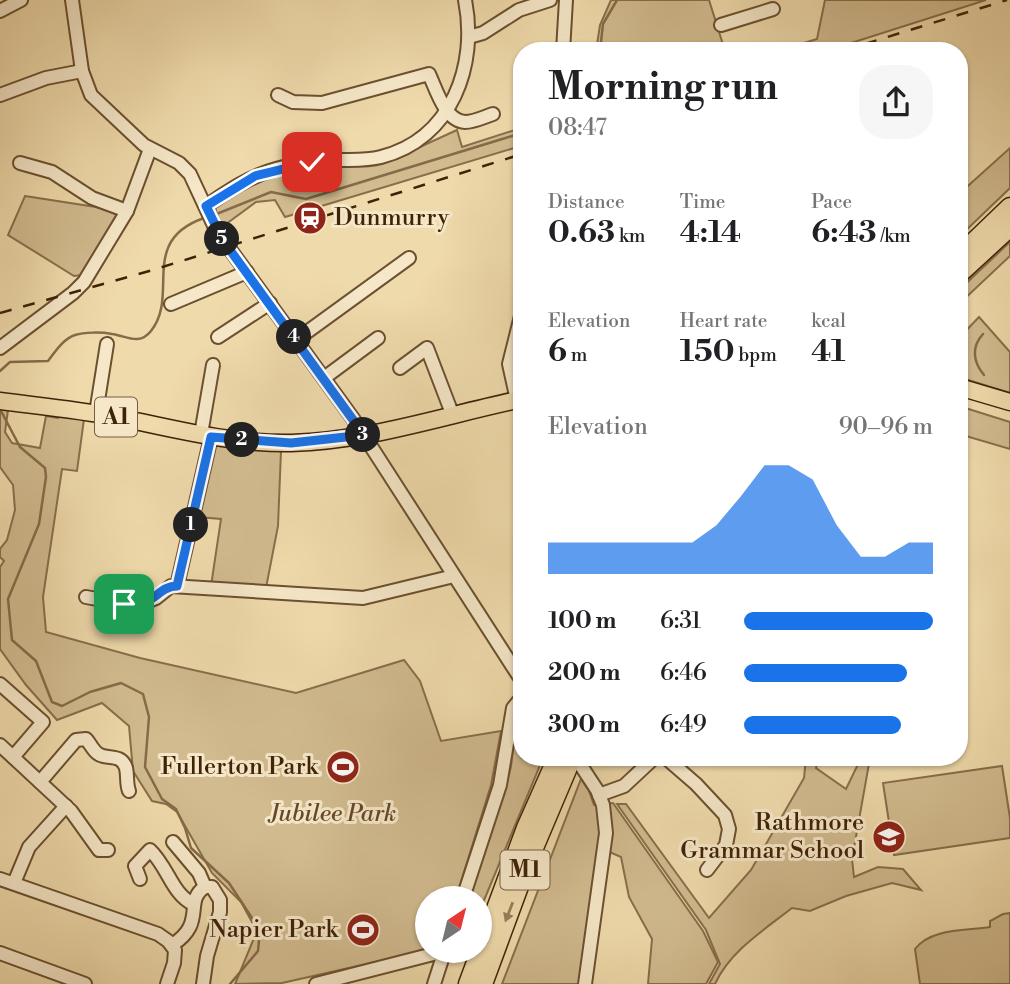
<!DOCTYPE html>
<meta charset="utf-8">
<style>
:root{--surface:#fff;--page:#f6f6f6;--text:#202124;--muted:#757577;--accent:#1a73e8}
body{margin:0;font-family:"Libre Bodoni",serif;background:var(--page);color:var(--text);height:100vh;display:flex;flex-direction:column;font-size:26px;white-space:nowrap}
*{box-sizing:border-box;margin:0}
p{font-size:23px;color:var(--muted)}
.icon{flex:none;width:38px;height:38px;fill:none;stroke:currentColor;stroke-width:2;stroke-linecap:round;stroke-linejoin:round}
.map{position:relative;flex:1;overflow:hidden}
.side{position:absolute;left:513px;top:42px;width:455px;height:724px;display:flex;flex-direction:column;background:var(--surface);border-radius:28px;box-shadow:0 2px 5px #0004}
.side>*{flex:none}
.needle{width:46px;rotate:35deg}
.controls{position:absolute;left:415px;top:886px;display:grid;gap:14px}
.controls a{display:grid;place-items:center;width:77px;height:77px;border-radius:50%;background:var(--surface);box-shadow:0 2px 5px #0004;font-size:35px}
.pin{position:absolute;display:grid;place-items:center;width:60px;height:60px;color:#fff;margin:-30px;border-radius:14px;box-shadow:0 4px 10px #0006}
.km{position:absolute;width:35px;height:35px;margin:-18px;border-radius:50%;background:#222;color:#fff;font-size:19px;line-height:35px;text-align:center}
.round{display:grid;place-items:center;flex:none;width:74px;height:74px;border-radius:28px;background:var(--page)}
.head{display:flex;align-items:center;justify-content:space-between;height:119px;padding:0 35px}
h1{font-size:38px;font-weight:800;line-height:52px}
.stats{display:grid;grid-template-columns:repeat(3,1fr);gap:10px;height:119px;padding:7px 35px}
.stats div{display:grid;align-content:center}
.stats b{font-size:30px;font-weight:800}
.stats small{font-size:19px;font-weight:400}
.stats p{font-size:19px}
.chart{height:196px;padding:14px 35px}
.chart p{display:flex;justify-content:space-between}
.chart svg{width:100%;height:126px;margin-top:7px;fill:var(--accent);opacity:.7}
ul{padding:0 35px;list-style:none;font-size:23px}
li{display:grid;grid-template-columns:112px 84px 1fr;align-items:center;height:52px}
li i{height:18px;border-radius:9px;background:var(--accent)}
.map>svg:first-child{display:block}
.green{fill:#d1bb8f;stroke:#886e4b;stroke-width:2}
.lines{fill:none;stroke-linecap:round;stroke-linejoin:round}
.stream{stroke:#856b48;stroke-width:2.5}
.minor-casing{stroke:#6b5030;stroke-width:16}
.major-casing{stroke:#3f2207;stroke-width:19}
.highway-casing{stroke:#3f2207;stroke-width:21}
.minor{stroke:#f5e7c8;stroke-width:12}
.major{stroke:#efdaab;stroke-width:16}
.highway{stroke:#efdaab;stroke-width:18}
.rail{stroke:#3f2207;stroke-width:2.5;stroke-dasharray:12 12;stroke-linecap:butt}
.oneway{fill:#977e59}
.route-casing{stroke:#fff;stroke-width:14}
.route{stroke:#1a73e8;stroke-width:9}
.labels{text-anchor:middle;dominant-baseline:central;stroke-width:6;stroke-linejoin:round;paint-order:stroke}
.shield{fill:#f5e7c8;stroke:#765d41;stroke-width:2}
.shield-label{font-size:23px;font-weight:bold;fill:#3f2207}
.poi-label{font-size:24px;fill:#3f2207;stroke:#f5e7c8;text-anchor:end}
.park-label{font-size:24px;font-style:italic;fill:#644829;stroke:#f5e7c8}
</style>
<div class="map">
<svg width="1010" height="984" viewBox="0 0 1010 984">
<rect width="100%" height="100%" fill="#efdaab"/>
<filter id="stains"><feTurbulence type="fractalNoise" baseFrequency=".00286" numOctaves="4"/><feColorMatrix values="0 0 0 0 .2 0 0 0 0 .09 0 0 0 0 .02 0 0 0 .5 -.17"/></filter>
<radialGradient id="worn" r=".72"><stop offset=".6" stop-color="#630" stop-opacity="0"/><stop offset="1" stop-color="#630" stop-opacity=".3"/></radialGradient>
<g class="green">
<path d="M611 0H709L725 51H596L600 25Z"/>
<path d="M825 0H986L826 51H778L817 39Z"/>
<path d="M521 128V146L285 217 275 200 256 202 226 224 220 226 215 207 252 184 283 174 324 166 385 163 457 130 462 147Z"/>
<path d="M1010 148V188L959 237V194Z"/>
<path d="M25 196 96 207 121 214 83 275 74 276 8 235Z"/>
<path d="M1010 242V256L959 304V290Z"/>
<path d="M979 317 1010 352V393L959 377V338Z"/>
<path d="M959 406 1010 422V449L959 434Z"/>
<path d="M0 408 8 410 5 432 12 443 40 448 46 416 58 418 62 415 84 419 77 471 62 469 43 597 46 632 140 658 296 693 404 660 420 681 441 741 501 731 491 785 456 898H427V950H429L282 983 235 984 257 931 241 902 212 873 177 812 166 804 152 801 133 771 129 726 102 703 57 720 26 685 0 649V567L4 561 0 557V549L7 540 15 510 13 485 0 467Z"/>
<path d="M214 443 281 451 278 526 266 588 211 586 221 519 198 517Z"/>
<path d="M521 717 522 758H543L480 910V898H468L505 791 511 766 517 718Z"/>
<path d="M806 758H819L816 768 846 789 861 758H870L852 859 854 877 878 867 903 869 921 890 892 883 846 896 810 911 792 908C764 930 730 951 715 984H709L720 964 706 930 617 804H626L709 918 751 870 804 778Z"/>
<path d="M1002 766 1010 818V838L894 855 883 783Z"/>
<path d="M581 779 589 791 594 805 613 803 703 931 718 962 706 984H648L652 939 629 897 621 857 605 850 585 984H502Z"/>
<path d="M1010 913V984H920L915 949C931 928 966 931 990 927V921L1003 914Z"/>
</g>
<g class="lines">
<g class="stream">
<path d="M600 51 603 24 617 0"/>
<path d="M214 215 271 192 306 199 522 133"/>
<path d="M983 334C971 347 973 362 984 375"/>
<path d="M0 371 10 362 48 361C55 352 63 339 75 335 84 332 102 332 112 334 127 336 139 346 151 331 180 295 138 241 204 218"/>
<path d="M0 409 20 447 45 468 46 477 39 524 8 599 12 640 36 661 52 702 62 706 90 692 121 683 143 694 149 717 145 767 162 799 176 809 185 828 191 848 229 883 260 930 258 951 230 984"/>
</g>
<defs>
<g id="minor">
<path d="M72 0 82 71 91 95 144 145 179 163 190 174 216 230 354 420 522 681"/>
<path d="M0 11 21 0"/>
<path d="M721 25 773 9"/>
<path d="M469 37 483 33 519 10 550 0"/>
<path d="M563 51 566 0"/>
<path d="M0 95 46 78 82 71"/>
<path d="M278 95 293 102 322 103 429 74C436 89 445 121 465 122 474 122 484 117 493 114"/>
<path d="M20 163 52 172 92 198 127 211"/>
<path d="M206 206C228 191 250 176 276 169 291 165 308 161 323 160 343 159 362 162 381 157 452 139 478 65 465 0"/>
<path d="M171 304 247 272"/>
<path d="M218 337 270 303"/>
<path d="M296 340 409 258"/>
<path d="M0 348 73 293 84 282 127 211 150 149"/>
<path d="M400 368 427 348 453 416"/>
<path d="M324 378 378 338"/>
<path d="M517 400 509 364 522 312"/>
<path d="M96 413 107 344"/>
<path d="M201 434 213 365"/>
<path d="M177 586 211 437"/>
<path d="M86 597 136 606 156 598 171 586 363 598 454 576"/>
<path d="M0 684 43 722 13 757"/>
<path d="M0 745 71 811 99 850H108"/>
<path d="M576 758 597 790 603 805 606 833 585 984"/>
<path d="M666 758 696 784 725 815 729 829 726 845 707 870"/>
<path d="M40 782 76 740 86 739C90 743 92 749 97 753 106 761 121 752 126 768 128 776 126 783 129 791"/>
<path d="M599 795 624 786 654 758"/>
<path d="M173 842 199 873 205 887H212L220 900V912L207 956 203 984"/>
<path d="M0 879 158 934 168 941 175 950 174 963 167 984"/>
<path d="M140 879 135 866 150 850C168 867 172 894 193 904"/>
<path d="M14 883 29 847 66 806"/>
<path d="M463 898 500 785 513 708 522 697"/>
<path d="M172 945C207 923 183 901 205 887"/>
<path d="M0 953 85 984"/>
<path d="M316 984 445 951"/>
<path d="M434 984 445 950"/>
</g>
<g id="major">
<path d="M959 387 1010 402"/>
<path d="M0 401C39 406 78 410 117 417 174 429 232 444 291 443 370 441 445 415 522 399"/>
</g>
<g id="highway">
<path d="M959 256 1010 207"/>
<path d="M959 274 1010 227"/>
<path d="M468 984 526 828 557 758"/>
<path d="M483 984 528 862 572 758"/>
</g>
</defs>
<use href="#minor" class="minor-casing"/>
<use href="#major" class="major-casing"/>
<use href="#highway" class="highway-casing"/>
<use href="#minor" class="minor"/>
<use href="#major" class="major"/>
<use href="#highway" class="highway"/>
<g class="rail">
<path d="M842 51 1007 0"/>
<path d="M0 313 153 270 522 154"/>
</g>
</g>
<defs><path id="oneway-solid" d="M-6-.8H1V-3.2L6.5 0L1 3.2V.8H-6Z" transform="scale(1.75)"/></defs>
<use class="oneway" href="#oneway-solid" transform="translate(509 912) rotate(111)"/>
<g class="lines">
<defs>
<path id="route" d="M124 604C154 609 157 586 177 586L211 437 291 443 364 435 222 239 206 206 255 176 312 162"/>
</defs>
<use href="#route" class="route-casing"/>
<use href="#route" class="route"/>
</g>
<defs>
<symbol id="station-disc" viewBox="-11 -11 22 22"><circle r="9.5" fill="#8f2418" stroke="#f5e7c8"/><path d="M-3-6H3Q5-6 5-4V2Q5 4 3 4L4.5 6H3L1.5 4h-3L-3 6H-4.5L-3 4Q-5 4-5 2V-4Q-5-6-3-6ZM-3.5-4v3h7v-3ZM-3.5 1v1.5H-2V1ZM2 1v1.5H3.5V1Z" fill="#fff"/></symbol>
<symbol id="stadium-disc" viewBox="-11 -11 22 22"><circle r="9.5" fill="#8f2418" stroke="#f5e7c8"/><path d="M0-5a6.5 5 0 1 0 0 10a6.5 5 0 1 0 0-10ZM-3.5-1.8h7v3.6h-7Z" fill="#fff"/></symbol>
<symbol id="school-disc" viewBox="-11 -11 22 22"><circle r="9.5" fill="#8f2418" stroke="#f5e7c8"/><path d="M0-5L7-2L0 1L-7-2ZM-4 1L0 2.5L4 1V4Q0 6-4 4Z" fill="#fff"/></symbol>
</defs>
<g fill-rule="evenodd">
<use href="#station-disc" x="291" y="199" width="38" height="38"/>
<use href="#stadium-disc" x="324" y="748" width="38" height="38"/>
<use href="#school-disc" x="870" y="818" width="38" height="38"/>
<use href="#stadium-disc" x="344" y="911" width="38" height="38"/>
</g>
<g class="labels">
<g class="shield">
<rect x="95" y="397.5" width="42" height="39" rx="5"/>
<rect x="500.5" y="850.5" width="49" height="39" rx="5"/>
</g>
<g class="shield-label">
<text x="116" y="417">A1</text>
<text x="525" y="870">M1</text>
</g>
<g class="poi-label">
<text x="334" y="218" text-anchor="start">Dunmurry</text>
<text x="318" y="767">Fullerton Park</text>
<text x="864" y="823">Rathmore<tspan x="864" dy="28">Grammar School</tspan></text>
<text x="338" y="930">Napier Park</text>
</g>
<g class="park-label">
<text x="333" y="814">Jubilee Park</text>
</g>
</g>
<rect width="100%" height="100%" filter="url(#stains)"/>
<rect width="100%" height="100%" fill="url(#worn)"/>
</svg>
<div class="controls">
<a><svg class="needle" viewBox="-14 -14 28 28"><path d="M0-13l5 13h-10z" fill="#e53935"/><path d="M0 13l5-13h-10z" fill="#757577"/></svg></a>
</div>
<div class="pin" style="left:124px;top:604px;background:#1e9e55"><svg class="icon" aria-label="arrive" viewBox="0 0 24 24"><path d="M6 21V4h12l-3 4 3 4H6"/></svg></div>
<div class="pin" style="left:312px;top:162px;background:#d93025"><svg class="icon" aria-label="check" viewBox="0 0 24 24"><path d="M5 12l5 5 9-10"/></svg></div>
<b class="km" style="left:191px;top:525px">1</b>
<b class="km" style="left:242px;top:440px">2</b>
<b class="km" style="left:363px;top:435px">3</b>
<b class="km" style="left:294px;top:337px">4</b>
<b class="km" style="left:222px;top:239px">5</b>
<section class="side">
<div class="head"><div><h1>Morning run</h1><p>08:47</p></div><a class="round"><svg class="icon" aria-label="share" viewBox="0 0 24 24"><path d="M12 15V3M7 8l5-5 5 5M5 13v7h14v-7"/></svg></a></div>
<div class="stats">
<div><p>Distance</p><b>0.63<small> km</small></b></div>
<div><p>Time</p><b>4:14</b></div>
<div><p>Pace</p><b>6:43<small> /km</small></b></div>
</div>
<div class="stats">
<div><p>Elevation</p><b>6<small> m</small></b></div>
<div><p>Heart rate</p><b>150<small> bpm</small></b></div>
<div><p>kcal</p><b>41</b></div>
</div>
<div class="chart"><p><span>Elevation</span>90–96 m</p>
<svg viewBox="0 0 160 44" preserveAspectRatio="none"><path d="M0 44V33L10 33L20 33L30 33L40 33L50 33L60 33L70 27L80 17L90 6L100 6L110 11L120 27L130 38L140 38L150 33L160 33V44z"/></svg>
</div>
<ul>
<li><b>100 m</b>6:31<i style="width:100%"></i></li>
<li><b>200 m</b>6:46<i style="width:86%"></i></li>
<li><b>300 m</b>6:49<i style="width:83%"></i></li>
</ul>
</section>
</div>
